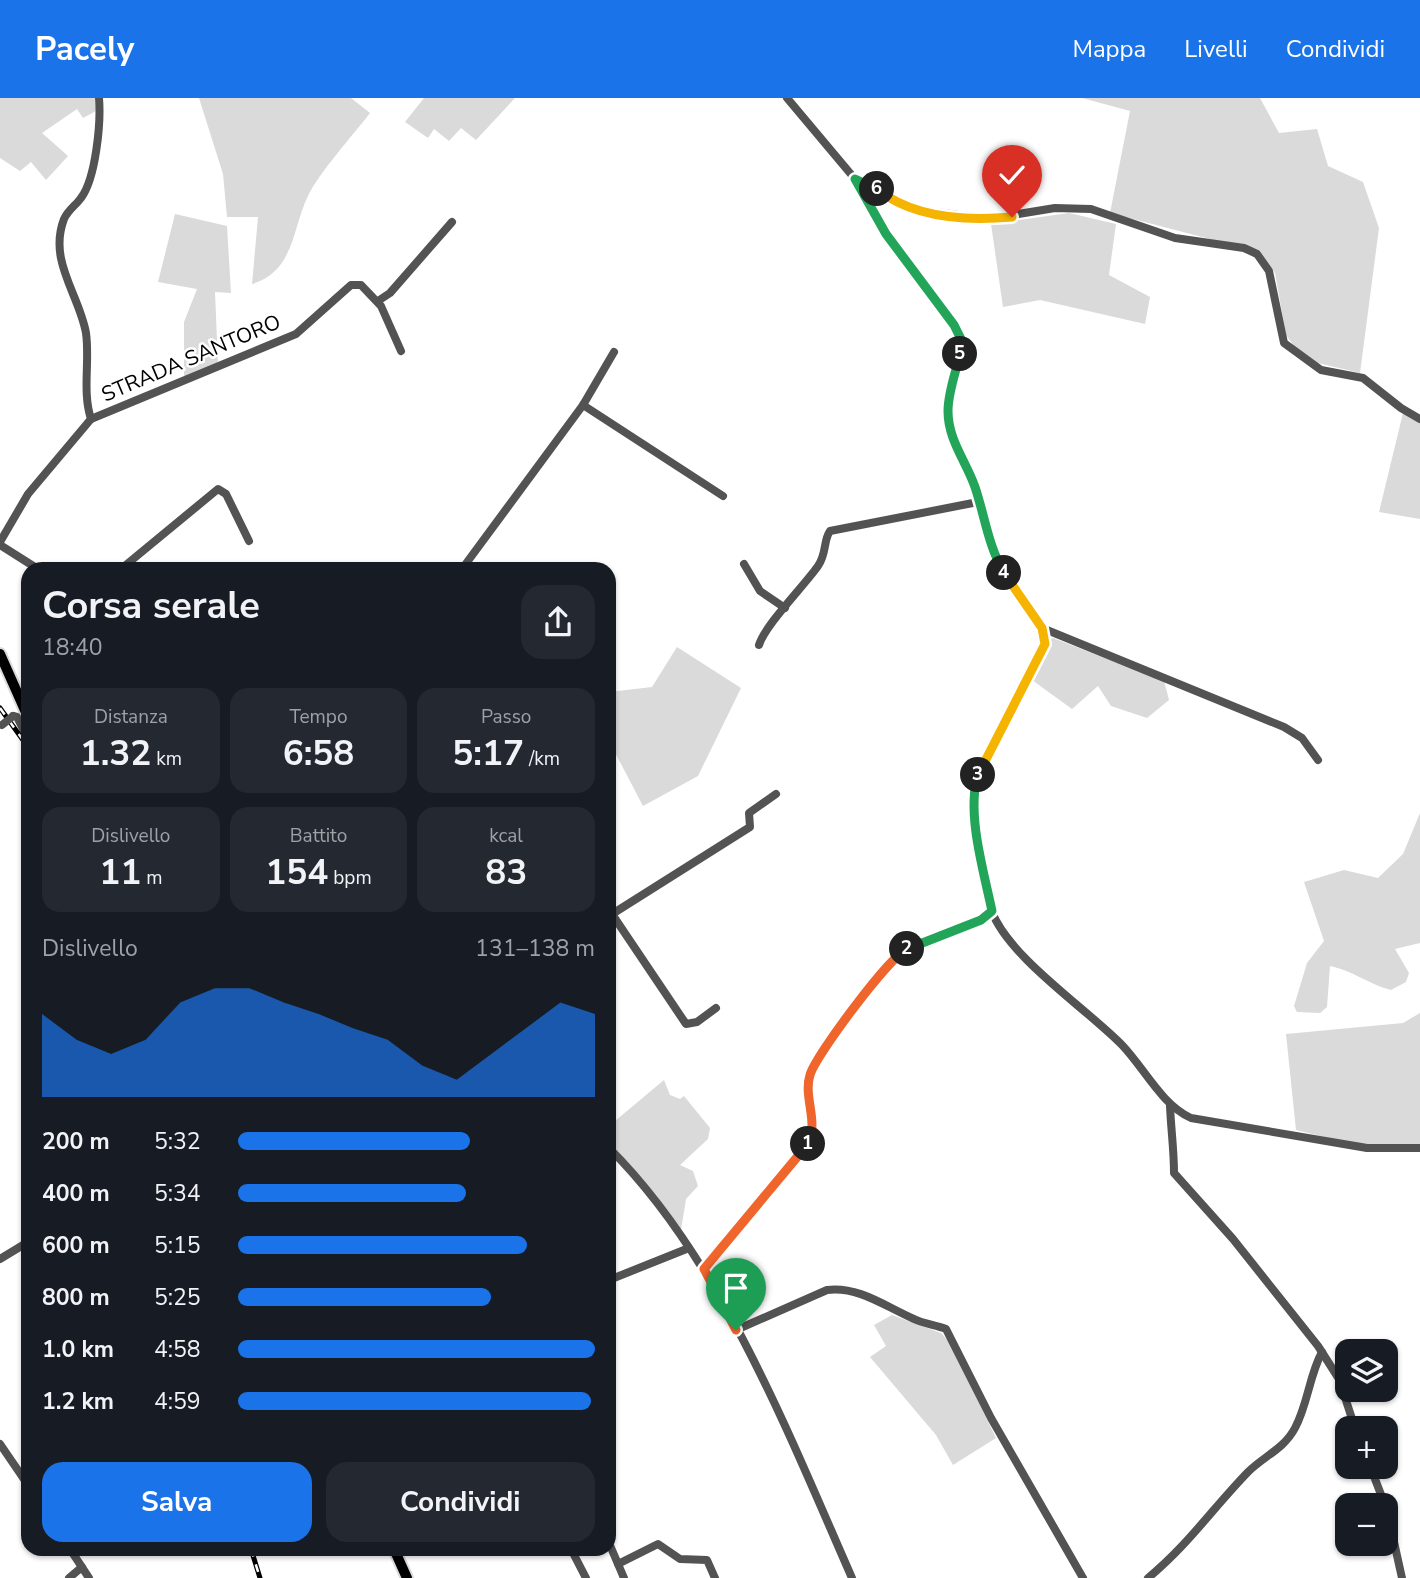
<!DOCTYPE html>
<html lang="it">
<meta charset="utf-8">
<style>
:root{--surface:#171b24;--page:#242831;--text:#f1f3f6;--muted:#9ea1a6;--accent:#1a73e8}
body{margin:0;font-family:"Nunito Sans",sans-serif;background:var(--page);color:var(--text);height:100vh;display:flex;flex-direction:column;font-size:26px;white-space:nowrap}
*{box-sizing:border-box;margin:0}
p{font-size:23px;color:var(--muted)}
.icon{flex:none;width:38px;height:38px;fill:none;stroke:currentColor;stroke-width:2;stroke-linecap:round;stroke-linejoin:round}
.map{position:relative;flex:1;overflow:hidden}
.details{position:absolute;left:21px;top:464px;width:595px;height:994px;display:flex;flex-direction:column;background:var(--surface);border-radius:21px;box-shadow:0 2px 5px #0004}
.details>*{flex:none}
.buttons{position:absolute;left:1335px;top:1241px;display:grid;gap:14px}
.buttons a{display:grid;place-items:center;width:63px;height:63px;border-radius:14px;background:var(--surface);box-shadow:0 2px 5px #0004;font-size:35px}
.pin{position:absolute;display:grid;place-items:center;width:60px;height:60px;color:#fff;margin:-72px -30px;border-radius:50% 50% 50% 0;rotate:-45deg;box-shadow:0 0 7px #0007}
.pin .icon{rotate:45deg}
.km{position:absolute;width:35px;height:35px;margin:-18px;border-radius:50%;background:#222;color:#fff;font-size:19px;line-height:35px;text-align:center}
.round{display:grid;place-items:center;flex:none;width:74px;height:74px;border-radius:21px;background:var(--page)}
.head{display:flex;align-items:center;justify-content:space-between;height:119px;padding:0 21px}
h1{font-size:38px;font-weight:700;line-height:52px}
.metrics{display:grid;grid-template-columns:repeat(3,1fr);gap:10px;height:119px;padding:7px 21px}
.metrics div{display:grid;align-content:center;border-radius:18px;background:var(--page);text-align:center}
.metrics b{font-size:35px;font-weight:700}
.metrics small{font-size:19px;font-weight:400}
.metrics p{font-size:19px}
.chart{height:196px;padding:14px 21px}
.chart p{display:flex;justify-content:space-between}
.chart svg{width:100%;height:126px;margin-top:7px;fill:var(--accent);opacity:.7}
.button{display:flex;gap:14px;margin-top:auto;padding:14px 21px}
.button a{flex:1;height:80px;border-radius:21px;background:var(--accent);color:#fff;font-size:28px;font-weight:700;line-height:80px;text-align:center}
.button a+a{background:var(--page);color:var(--text)}
ul{padding:0 21px;list-style:none;font-size:23px}
li{display:grid;grid-template-columns:112px 84px 1fr;align-items:center;height:52px}
li i{height:18px;border-radius:9px;background:var(--accent)}
header{display:flex;align-items:center;gap:42px;box-sizing:border-box;height:98px;padding:0 35px;background:var(--accent);color:#fff}
header strong{font-size:33px}
nav{display:flex;gap:38px;margin-inline-start:auto;font-size:24px}
.map>svg:first-child{display:block}
.green{fill:#dadada}
.lines{fill:none;stroke-linecap:round;stroke-linejoin:round}
.major-casing{stroke:#dbdbdb;stroke-width:14}
.minor{stroke:#535353;stroke-width:8}
.major{stroke:#000;stroke-width:10}
.rail-casing{stroke:#000;stroke-width:5}
.rail{stroke:#fff;stroke-width:2.5;stroke-dasharray:8;stroke-linecap:butt}
.minor-bridge{stroke:#535353;stroke-width:8}
.split-1-casing{stroke:#fff;stroke-width:14}
.split-2-casing{stroke:#fff;stroke-width:14}
.split-3-casing{stroke:#fff;stroke-width:14}
.split-4-casing{stroke:#fff;stroke-width:14}
.split-5-casing{stroke:#fff;stroke-width:14}
.split-6-casing{stroke:#fff;stroke-width:14}
.split-7-casing{stroke:#fff;stroke-width:14}
.split-1{stroke:#f0652b;stroke-width:9}
.split-2{stroke:#f0652b;stroke-width:9}
.split-3{stroke:#22a559;stroke-width:9}
.split-4{stroke:#f5b400;stroke-width:9}
.split-5{stroke:#22a559;stroke-width:9}
.split-6{stroke:#22a559;stroke-width:9}
.split-7{stroke:#f5b400;stroke-width:9}
.labels{text-anchor:middle;dominant-baseline:central;stroke-width:5;stroke-linejoin:round;paint-order:stroke}
.street-label{font-size:21px;fill:#000;stroke:#fff}
</style>
<header>
<strong>Pacely</strong>
<nav><a>Mappa</a><a>Livelli</a><a>Condividi</a></nav>
</header>
<div class="map">
<svg width="1420" height="1480" viewBox="0 0 1420 1480">
<rect width="100%" height="100%" fill="#fff"/>
<g class="green">
<path d="M0 0H95L96 13 83 20 77 11 42 35 68 58 46 82 31 64 20 73 0 60Z"/>
<path d="M199 0H351L370 15C354 36 318 76 308 98 292 130 295 173 252 186L258 119H227L223 76Z"/>
<path d="M424 0H515L476 42 461 30 449 43 434 31 428 40 405 24Z"/>
<path d="M1082 0H1260L1279 35 1317 31 1328 68 1363 84 1379 130 1360 275 1318 265 1294 248 1286 237 1275 175 1260 154 1110 115 1130 13Z"/>
<path d="M1069 115 1116 126 1109 177 1150 199 1145 226 1040 202 1003 209 991 126Z"/>
<path d="M175 116 227 128 231 195 215 194 218 266 184 282V224L197 191 158 184Z"/>
<path d="M1403 315 1420 324V421L1379 414Z"/>
<path d="M1053 540 1164 583 1169 602 1147 620 1111 608 1098 588 1072 611 1032 582 1048 542Z"/>
<path d="M677 549 741 590 698 678 643 708 609 643V594L652 589Z"/>
<path d="M1420 715V845L1395 851 1409 875 1406 884 1391 892C1368 886 1354 873 1330 868L1327 909 1320 915 1297 914 1294 908 1307 865 1324 843 1304 784 1344 772 1378 780 1403 756Z"/>
<path d="M1420 915V1047L1374 1051 1296 1032 1286 936 1403 925Z"/>
<path d="M664 982 670 997 680 1001 684 998 710 1030 708 1041 680 1067 693 1073 698 1088 686 1101 681 1132 609 1046V1028Z"/>
<path d="M892 1217 941 1235 950 1245 996 1340 953 1367 936 1337 870 1259 886 1248 874 1227Z"/>
</g>
<g class="lines">
<defs>
<g id="major">
<path d="M0 556 28 619"/>
<path d="M394 1451 407 1480"/>
</g>
</defs>
<use href="#major" class="major-casing"/>
<g class="minor">
<path d="M787 0 855 81 886 136 954 227C970 261 942 291 949 326 954 349 968 368 975 390 983 416 986 442 999 466 1013 491 1034 513 1046 538L1045 546 981 666C972 695 975 727 981 756 984 775 986 796 992 814 1010 860 1087 911 1122 947 1145 971 1161 1006 1191 1020L1367 1050H1420"/>
<path d="M855 81 869 84 906 110 988 121 1055 110 1091 111 1175 140 1244 150 1257 156 1269 173 1284 245 1321 272 1363 280 1401 310 1420 321"/>
<path d="M378 203 390 195 452 124"/>
<path d="M583 307 723 398"/>
<path d="M91 321C82 293 90 264 86 235 79 196 48 163 64 121 68 112 76 107 81 100 96 80 101 24 99 0"/>
<path d="M0 444 28 396 91 321 296 236 351 187H361L381 208 401 253"/>
<path d="M0 447 38 471"/>
<path d="M744 466 760 493 785 510"/>
<path d="M121 471 218 391 226 396 249 443"/>
<path d="M462 471 583 307 614 254"/>
<path d="M1042 530 1284 629 1302 640 1318 662"/>
<path d="M759 547C765 527 804 488 818 468 827 455 823 443 830 433L978 404"/>
<path d="M13 618 17 619 28 641"/>
<path d="M612 816 686 926 697 924 716 910"/>
<path d="M609 818 750 729 749 715 776 696"/>
<path d="M1170 1008C1171 1031 1174 1052 1174 1075L1233 1141 1318 1248 1339 1281 1355 1330"/>
<path d="M609 1050C721 1161 789 1337 852 1480"/>
<path d="M0 1161 28 1144"/>
<path d="M704 1171 803 1055C821 1020 802 1004 810 977 815 960 887 862 902 853 925 839 956 832 981 822L992 813"/>
<path d="M609 1182 689 1150"/>
<path d="M736 1232 827 1192C859 1188 886 1209 914 1221 924 1226 936 1227 946 1231L991 1320 1083 1480"/>
<path d="M0 1346 28 1387"/>
<path d="M1370 1368 1385 1407"/>
<path d="M1386 1408 1402 1480"/>
<path d="M609 1445 618 1466 658 1446 680 1461 707 1462 715 1480"/>
<path d="M70 1451 89 1480"/>
<path d="M571 1451 586 1480"/>
<path d="M618 1466 624 1480"/>
<path d="M69 1480 82 1469"/>
<path d="M1148 1480C1188 1447 1213 1410 1248 1374 1264 1358 1284 1351 1295 1330 1308 1306 1309 1278 1322 1254"/>
</g>
<use href="#major" class="major"/>
<defs>
<g id="rail">
<path d="M0 610 28 649"/>
<path d="M251 1451 260 1480"/>
</g>
</defs>
<use href="#rail" class="rail-casing"/>
<use href="#rail" class="rail"/>
<path class="minor-bridge" d="M2 627 13 618"/>
</g>
<g class="lines">
<defs>
<path id="split-1" d="M736 1232 704 1171 808 1046"/>
<path id="split-2" d="M808 1046C819 1023 803 999 810 977 815 958 890 858 907 851"/>
<path id="split-3" d="M907 851 981 822 992 813C984 774 966 715 978 677"/>
<path id="split-4" d="M978 677 1045 546 1042 530 1004 475"/>
<path id="split-5" d="M960 256C956 274 948 294 948 313 948 342 966 363 975 389 985 419 988 447 1004 475"/>
<path id="split-6" d="M877 91 855 81 886 136 954 227 961 241 960 256"/>
<path id="split-7" d="M877 91C913 120 967 123 1012 119"/>
</defs>
<use href="#split-1" class="split-1-casing"/>
<use href="#split-2" class="split-2-casing"/>
<use href="#split-3" class="split-3-casing"/>
<use href="#split-4" class="split-4-casing"/>
<use href="#split-5" class="split-5-casing"/>
<use href="#split-6" class="split-6-casing"/>
<use href="#split-7" class="split-7-casing"/>
<use href="#split-1" class="split-1"/>
<use href="#split-2" class="split-2"/>
<use href="#split-3" class="split-3"/>
<use href="#split-4" class="split-4"/>
<use href="#split-5" class="split-5"/>
<use href="#split-6" class="split-6"/>
<use href="#split-7" class="split-7"/>
</g>
<g class="labels">
<g class="street-label">
<text transform="translate(191 260) rotate(-23)">STRADA SANTORO</text>
</g>
</g>
</svg>
<div class="buttons">
<a><svg class="icon" aria-label="layers" viewBox="0 0 24 24"><path d="M12 4l9 5-9 5-9-5zM3 14l9 5 9-5"/></svg></a>
<a>+</a>
<a>−</a>
</div>
<div class="pin" style="left:736px;top:1232px;background:#1e9e55"><svg class="icon" aria-label="arrive" viewBox="0 0 24 24"><path d="M6 21V4h12l-3 4 3 4H6"/></svg></div>
<div class="pin" style="left:1012px;top:119px;background:#d93025"><svg class="icon" aria-label="check" viewBox="0 0 24 24"><path d="M5 12l5 5 9-10"/></svg></div>
<b class="km" style="left:808px;top:1046px">1</b>
<b class="km" style="left:907px;top:851px">2</b>
<b class="km" style="left:978px;top:677px">3</b>
<b class="km" style="left:1004px;top:475px">4</b>
<b class="km" style="left:960px;top:256px">5</b>
<b class="km" style="left:877px;top:91px">6</b>
<section class="details">
<div class="head"><div><h1>Corsa serale</h1><p>18:40</p></div><a class="round"><svg class="icon" aria-label="share" viewBox="0 0 24 24"><path d="M12 15V3M7 8l5-5 5 5M5 13v7h14v-7"/></svg></a></div>
<div class="metrics">
<div><p>Distanza</p><b>1.32<small> km</small></b></div>
<div><p>Tempo</p><b>6:58</b></div>
<div><p>Passo</p><b>5:17<small> /km</small></b></div>
</div>
<div class="metrics">
<div><p>Dislivello</p><b>11<small> m</small></b></div>
<div><p>Battito</p><b>154<small> bpm</small></b></div>
<div><p>kcal</p><b>83</b></div>
</div>
<div class="chart"><p><span>Dislivello</span>131–138 m</p>
<svg viewBox="0 0 160 44" preserveAspectRatio="none"><path d="M0 44V15L10 24L20 29L30 24L40 11L50 6L60 6L70 11L80 15L90 20L100 24L110 33L120 38L130 29L140 20L150 11L160 15V44z"/></svg>
</div>
<ul>
<li><b>200 m</b>5:32<i style="width:65%"></i></li>
<li><b>400 m</b>5:34<i style="width:64%"></i></li>
<li><b>600 m</b>5:15<i style="width:81%"></i></li>
<li><b>800 m</b>5:25<i style="width:71%"></i></li>
<li><b>1.0 km</b>4:58<i style="width:100%"></i></li>
<li><b>1.2 km</b>4:59<i style="width:99%"></i></li>
</ul>
<div class="button"><a>Salva</a><a>Condividi</a></div>
</section>
</div>
